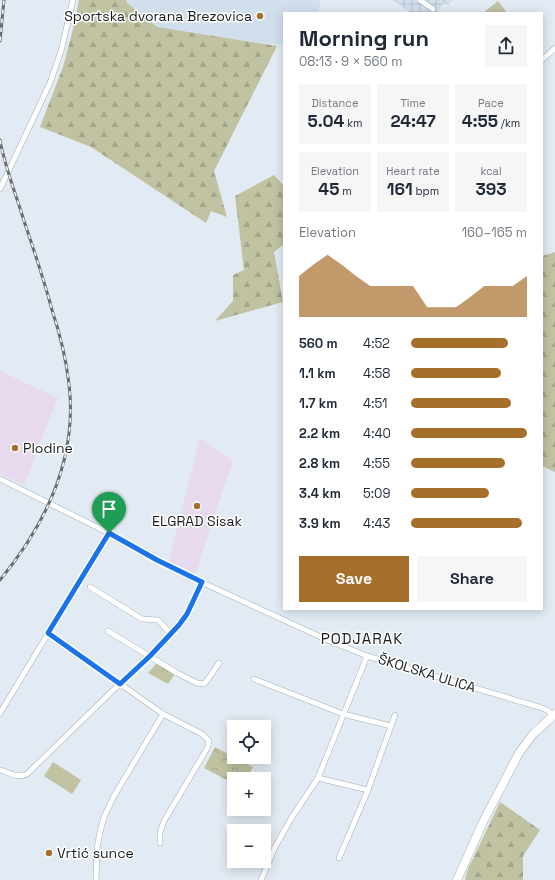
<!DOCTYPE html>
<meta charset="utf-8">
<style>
:root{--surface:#fff;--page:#f6f6f7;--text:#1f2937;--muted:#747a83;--accent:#a76f2c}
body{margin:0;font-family:"Space Grotesk",sans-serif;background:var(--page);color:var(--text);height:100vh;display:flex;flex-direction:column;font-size:15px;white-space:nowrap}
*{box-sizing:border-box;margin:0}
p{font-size:13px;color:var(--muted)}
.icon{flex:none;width:22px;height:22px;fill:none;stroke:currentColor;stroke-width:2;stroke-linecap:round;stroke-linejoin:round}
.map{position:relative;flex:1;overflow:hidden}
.panel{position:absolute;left:283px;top:12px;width:260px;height:598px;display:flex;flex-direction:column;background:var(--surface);border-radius:0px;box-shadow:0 2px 10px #0003}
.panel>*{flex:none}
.buttons{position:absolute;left:227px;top:720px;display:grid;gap:8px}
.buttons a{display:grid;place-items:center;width:44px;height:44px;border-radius:0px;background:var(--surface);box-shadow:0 2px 10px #0003;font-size:20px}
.pin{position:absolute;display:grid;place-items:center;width:34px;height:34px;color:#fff;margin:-41px -17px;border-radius:50% 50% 50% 0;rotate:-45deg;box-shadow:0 0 4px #0007}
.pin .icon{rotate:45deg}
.round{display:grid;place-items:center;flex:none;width:42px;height:42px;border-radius:0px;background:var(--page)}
.head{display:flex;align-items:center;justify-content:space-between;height:68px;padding:0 16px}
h1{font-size:22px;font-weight:700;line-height:30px}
.stats{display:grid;grid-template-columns:repeat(3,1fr);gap:6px;height:68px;padding:4px 16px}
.stats div{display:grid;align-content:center;border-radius:0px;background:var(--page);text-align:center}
.stats b{font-size:17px;font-weight:700}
.stats small{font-size:11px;font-weight:400}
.stats p{font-size:11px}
.chart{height:112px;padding:8px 16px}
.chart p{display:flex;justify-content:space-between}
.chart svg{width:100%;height:72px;margin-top:4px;fill:var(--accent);opacity:.7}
.action{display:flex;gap:8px;margin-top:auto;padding:8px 16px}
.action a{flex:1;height:46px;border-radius:0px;background:var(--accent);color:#fff;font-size:16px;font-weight:700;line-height:46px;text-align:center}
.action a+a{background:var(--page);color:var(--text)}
ul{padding:0 16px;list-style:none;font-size:13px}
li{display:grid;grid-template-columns:64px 48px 1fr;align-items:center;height:30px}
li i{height:10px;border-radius:5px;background:var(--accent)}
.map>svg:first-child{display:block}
.commercial{fill:#e7daee}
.industrial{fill:url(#industrial-grid)}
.built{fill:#d1dfed}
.forest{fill:url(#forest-firs)}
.park{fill:url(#park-crowns)}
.pitch{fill:#c0c2a2}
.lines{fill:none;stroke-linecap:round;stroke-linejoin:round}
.street-casing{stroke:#a4adb4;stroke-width:6}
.primary-casing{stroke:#a4adb4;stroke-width:9}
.street{stroke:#fff;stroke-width:5}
.primary{stroke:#fff;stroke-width:8}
.rail-casing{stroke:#686d72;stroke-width:3}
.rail{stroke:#fff;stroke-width:1.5;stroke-dasharray:4.5;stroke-linecap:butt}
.route-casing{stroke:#fff;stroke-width:8}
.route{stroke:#1a73e8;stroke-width:5}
.poi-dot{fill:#a76f2c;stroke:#fff;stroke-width:1.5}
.labels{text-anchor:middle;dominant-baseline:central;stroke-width:3;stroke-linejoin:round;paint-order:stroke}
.poi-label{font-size:14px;fill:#181b1e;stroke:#fff;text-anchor:start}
.street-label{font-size:14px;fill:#181b1e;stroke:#fff}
.neighbourhood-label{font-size:15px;letter-spacing:1px;fill:#181b1e;stroke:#fff}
</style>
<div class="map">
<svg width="555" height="880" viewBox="0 0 555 880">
<defs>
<pattern id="industrial-grid" width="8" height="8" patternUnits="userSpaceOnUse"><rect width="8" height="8" fill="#d1dfed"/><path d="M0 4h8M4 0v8" fill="none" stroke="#b3bfcb"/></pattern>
<pattern id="forest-firs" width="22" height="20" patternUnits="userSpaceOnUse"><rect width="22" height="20" fill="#c0c2a2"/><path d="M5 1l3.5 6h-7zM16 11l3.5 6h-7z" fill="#a4a68b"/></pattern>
<pattern id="park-crowns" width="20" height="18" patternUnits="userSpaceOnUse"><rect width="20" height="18" fill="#c0c2a2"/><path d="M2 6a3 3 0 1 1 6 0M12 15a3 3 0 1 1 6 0" fill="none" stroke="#a4a68b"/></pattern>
</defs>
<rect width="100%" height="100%" fill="#e2ebf3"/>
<g class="commercial">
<path d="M0 371 58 398 24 485 0 474Z"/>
<path d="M200 438 233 461 212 522 196 574 169 561Z"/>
</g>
<path class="industrial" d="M393 0H452L448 5 444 3 437 13H433L431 11 429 13H411Z"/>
<path class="built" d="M123 0H321L318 13H284V45L157 33Z"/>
<g class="forest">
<path d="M79 0H126L127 3 157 27 277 46 214 171 227 217 211 211 206 223 91 147 40 127 63 67 73 29Z"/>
<path d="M274 175 284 186V244L274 252 283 302 215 321 233 301V275L244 270 235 196Z"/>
<path d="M555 252V472L542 466V256Z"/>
<path d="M500 802 540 830 523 856V880H465L468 869Z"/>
</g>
<g class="park">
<path d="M157 663 175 674 168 684 148 673Z"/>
<path d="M215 747 253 767 246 779H234V784L204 768Z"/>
</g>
<g class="pitch">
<path d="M498 1 507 13H483Z"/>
<path d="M53 762 81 780 72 794 44 776Z"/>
</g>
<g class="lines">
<defs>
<g id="street">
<path d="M420 0 433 9"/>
<path d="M542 60 555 48"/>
<path d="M0 189 50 83 61 51 73 0"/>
<path d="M0 479 109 533 157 560 186 575 325 639 367 656 539 707 547 710 553 715"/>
<path d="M90 587 142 619 158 620 171 634"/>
<path d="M108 631 177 673 197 683 204 684 211 675 219 663"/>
<path d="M48 633 163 714 202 734 209 741 208 746 205 752 164 821 160 832V843"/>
<path d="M254 679 343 714 391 726"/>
<path d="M0 713 109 533"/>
<path d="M0 770C8 772 19 779 27 774L171 634 179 625 187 614 202 582"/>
<path d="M318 778 368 790"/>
<path d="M339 858 368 790 395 715"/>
<path d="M96 880 97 848 100 832 104 817 114 796 163 714"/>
<path d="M261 880 275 847 292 817 318 778 367 656"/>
</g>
<path id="primary" d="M457 880 483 822 519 753 533 734 555 714"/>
</defs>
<use href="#street" class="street-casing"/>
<use href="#primary" class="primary-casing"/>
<use href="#street" class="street"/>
<use href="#primary" class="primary"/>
<defs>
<g id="rail">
<path d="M0 41 4 0"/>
<path d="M0 140C5 168 16 194 24 221 34 250 44 280 52 310 60 334 66 358 69 384 78 459 46 524 0 580"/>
</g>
</defs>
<use href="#rail" class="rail-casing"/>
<use href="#rail" class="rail"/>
</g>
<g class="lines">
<defs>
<path id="route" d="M109 533 157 560 202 582 187 614 179 625 150 656 120 684 48 633Z"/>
</defs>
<use href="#route" class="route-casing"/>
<use href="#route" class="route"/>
</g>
<g class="poi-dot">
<circle cx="260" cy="16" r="4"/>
<circle cx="15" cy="448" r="4"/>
<circle cx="197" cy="506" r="4"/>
<circle cx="49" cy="853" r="4"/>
</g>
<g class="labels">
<g class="poi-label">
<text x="252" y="16" text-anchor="end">Sportska dvorana Brezovica</text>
<text x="23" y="448">Plodine</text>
<text x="197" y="521" text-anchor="middle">ELGRAD Sisak</text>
<text x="57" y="853">Vrtić sunce</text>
</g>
<g class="street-label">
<text transform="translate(427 673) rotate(17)">ŠKOLSKA ULICA</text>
</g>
<g class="neighbourhood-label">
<text x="362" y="638">PODJARAK</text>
</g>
</g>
</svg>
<div class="buttons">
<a><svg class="icon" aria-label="locate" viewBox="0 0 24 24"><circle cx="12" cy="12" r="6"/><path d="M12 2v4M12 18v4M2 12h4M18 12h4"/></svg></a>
<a>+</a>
<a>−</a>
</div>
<div class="pin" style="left:109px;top:533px;background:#1e9e55"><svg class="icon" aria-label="arrive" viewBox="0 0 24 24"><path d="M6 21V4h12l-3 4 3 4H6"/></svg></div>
<section class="panel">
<div class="head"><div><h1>Morning run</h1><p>08:13 · 9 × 560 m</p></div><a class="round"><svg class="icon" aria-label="share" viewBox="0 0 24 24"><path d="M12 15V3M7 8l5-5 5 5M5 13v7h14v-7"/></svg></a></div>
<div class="stats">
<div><p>Distance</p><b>5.04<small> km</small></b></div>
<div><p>Time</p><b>24:47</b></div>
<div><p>Pace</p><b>4:55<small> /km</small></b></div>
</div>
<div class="stats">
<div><p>Elevation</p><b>45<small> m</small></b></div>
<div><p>Heart rate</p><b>161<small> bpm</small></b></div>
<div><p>kcal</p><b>393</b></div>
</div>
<div class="chart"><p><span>Elevation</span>160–165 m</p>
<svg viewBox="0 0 160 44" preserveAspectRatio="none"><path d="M0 44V19L10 12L20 6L30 12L40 19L50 25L60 25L70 25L80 25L90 38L100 38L110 38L120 32L130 25L140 25L150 25L160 19V44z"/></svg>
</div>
<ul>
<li><b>560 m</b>4:52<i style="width:84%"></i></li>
<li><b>1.1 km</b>4:58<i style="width:78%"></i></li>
<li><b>1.7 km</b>4:51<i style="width:86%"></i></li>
<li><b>2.2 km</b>4:40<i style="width:100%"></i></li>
<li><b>2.8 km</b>4:55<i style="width:81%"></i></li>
<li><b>3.4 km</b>5:09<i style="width:67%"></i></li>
<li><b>3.9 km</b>4:43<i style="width:96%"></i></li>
</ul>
<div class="action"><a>Save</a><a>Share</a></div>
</section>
</div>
